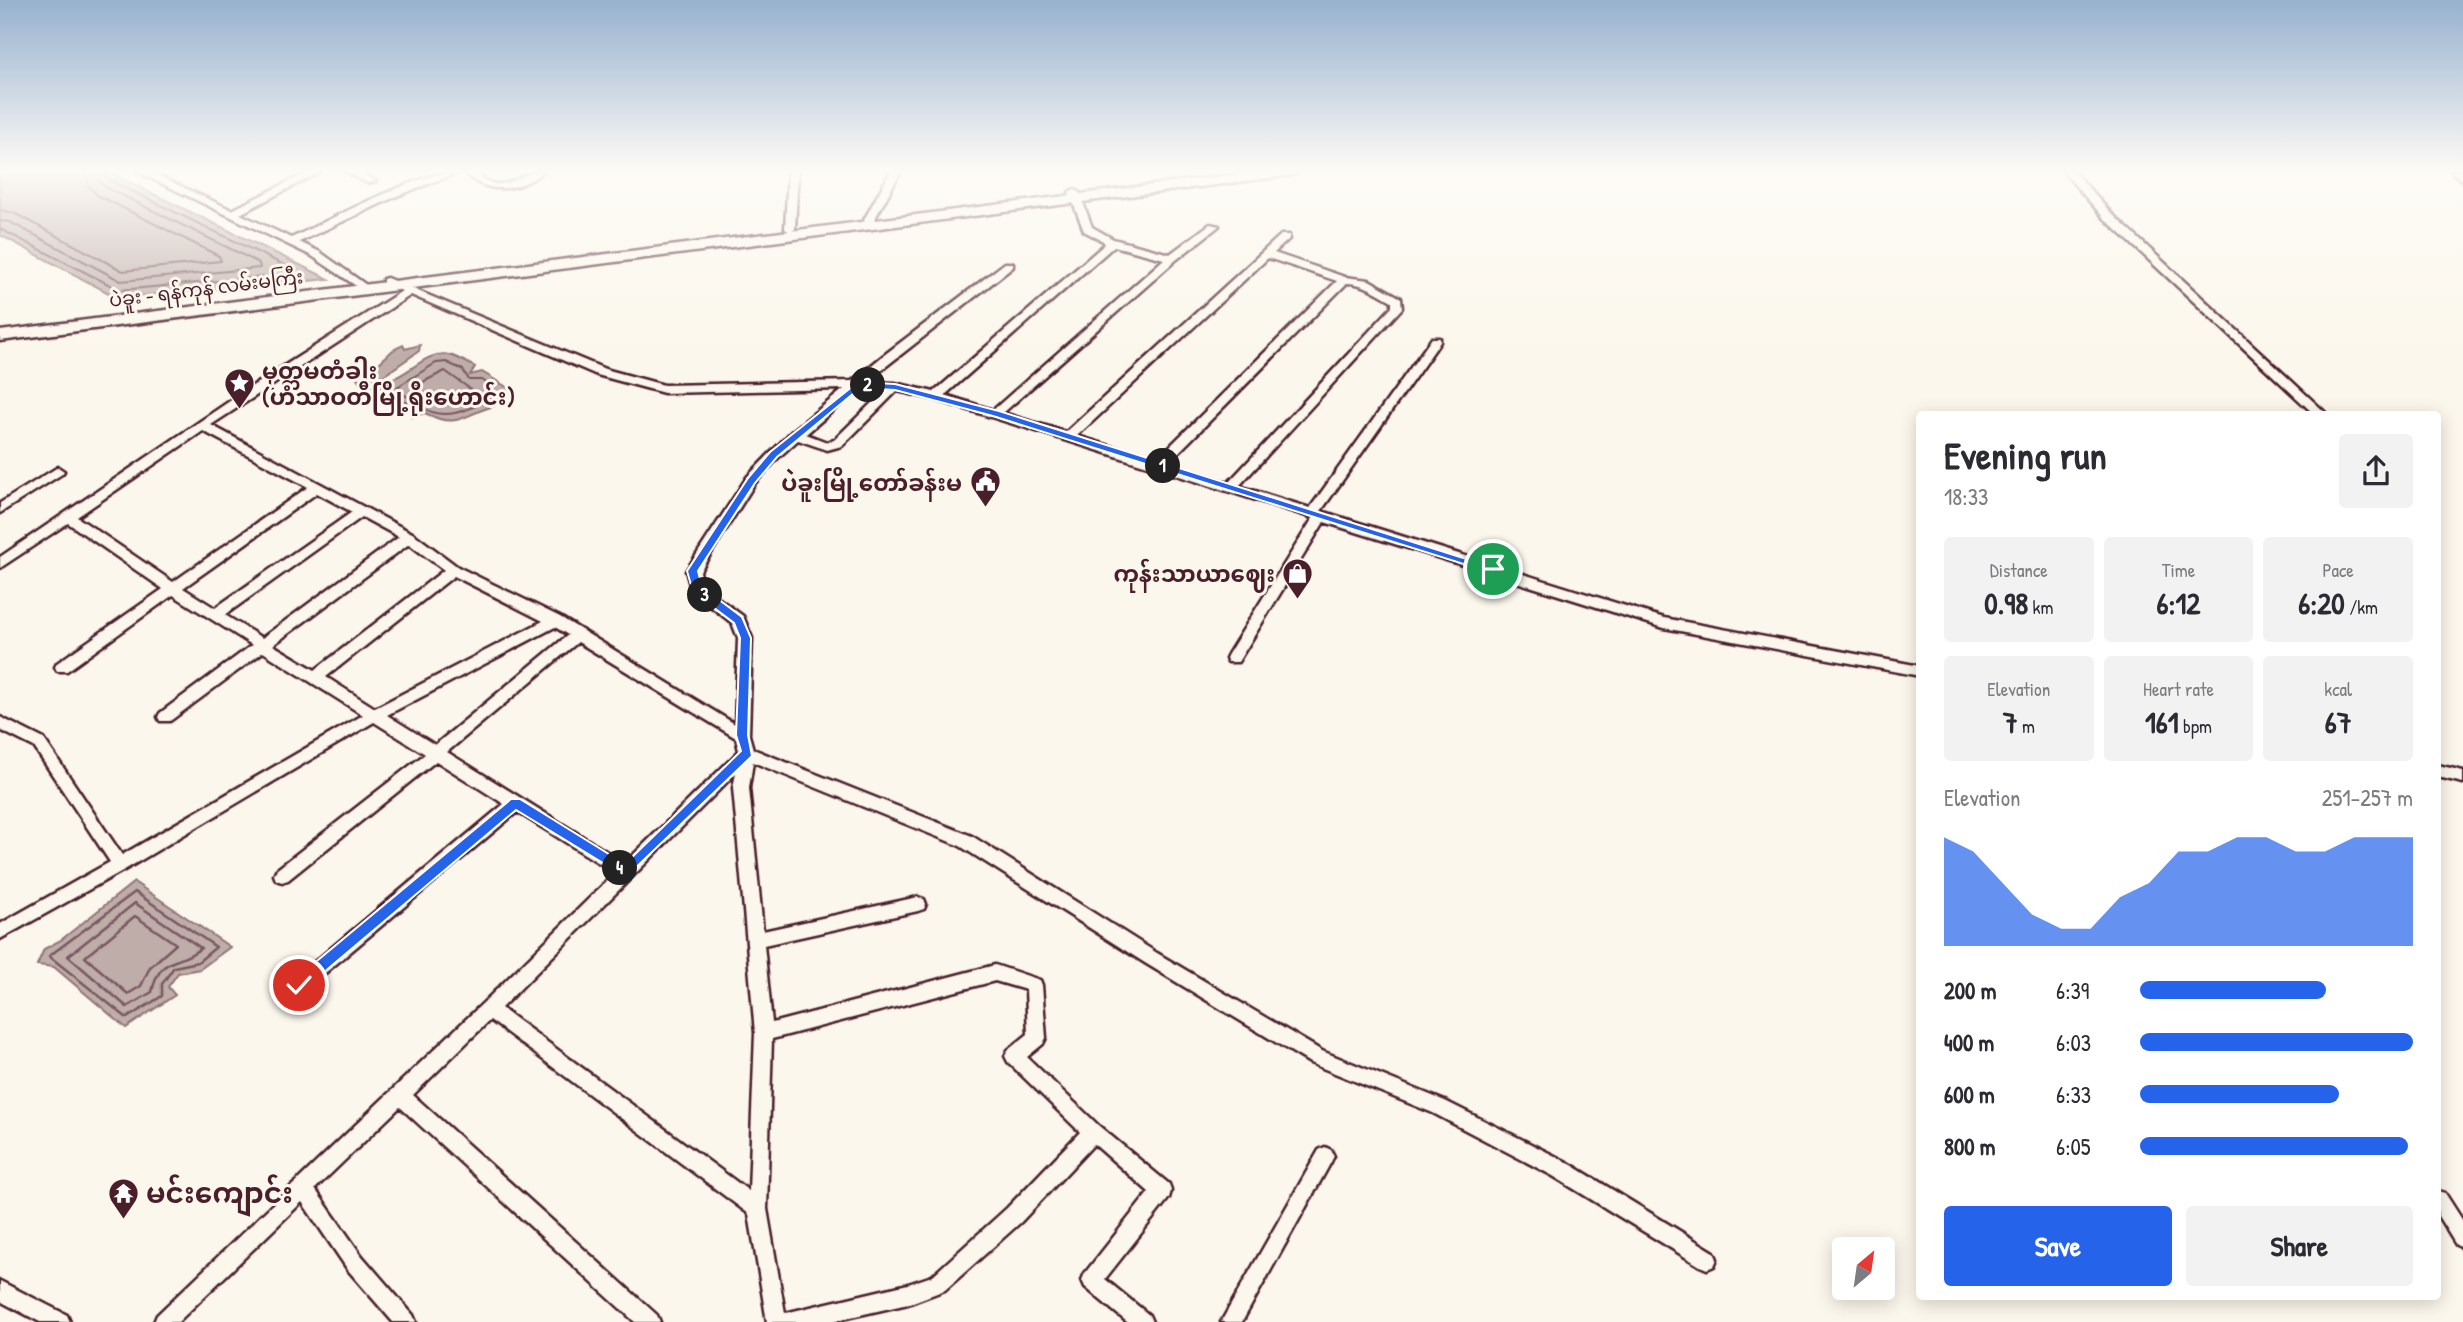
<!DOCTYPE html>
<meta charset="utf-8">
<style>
:root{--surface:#fff;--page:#f2f2f3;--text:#2b2b33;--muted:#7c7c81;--accent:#2563eb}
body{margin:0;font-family:"Patrick Hand","Noto Sans Myanmar",sans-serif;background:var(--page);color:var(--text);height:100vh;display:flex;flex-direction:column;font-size:26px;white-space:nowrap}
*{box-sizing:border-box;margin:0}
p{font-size:23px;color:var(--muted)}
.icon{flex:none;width:38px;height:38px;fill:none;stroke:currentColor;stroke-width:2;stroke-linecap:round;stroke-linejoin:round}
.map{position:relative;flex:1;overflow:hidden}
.side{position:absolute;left:1916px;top:411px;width:525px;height:889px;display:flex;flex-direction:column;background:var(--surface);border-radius:7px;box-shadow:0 4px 18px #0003}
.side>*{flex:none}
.needle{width:46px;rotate:29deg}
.buttons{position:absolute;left:1832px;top:1237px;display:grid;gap:14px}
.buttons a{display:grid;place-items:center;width:63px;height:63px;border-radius:7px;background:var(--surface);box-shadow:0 4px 18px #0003;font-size:35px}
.pin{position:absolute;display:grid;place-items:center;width:60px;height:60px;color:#fff;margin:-30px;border:4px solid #fff;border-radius:50%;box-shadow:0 2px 7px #0007}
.km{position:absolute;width:35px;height:35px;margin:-18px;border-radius:50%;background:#222;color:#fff;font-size:19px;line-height:35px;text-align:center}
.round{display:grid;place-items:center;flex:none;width:74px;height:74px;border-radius:7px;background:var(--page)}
.summary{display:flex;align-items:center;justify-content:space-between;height:119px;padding:0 28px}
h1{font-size:38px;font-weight:800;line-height:52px}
.figures{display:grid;grid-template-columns:repeat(3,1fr);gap:10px;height:119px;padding:7px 28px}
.figures div{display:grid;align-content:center;border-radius:7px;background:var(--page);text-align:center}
.figures b{font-size:30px;font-weight:800}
.figures small{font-size:19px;font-weight:400}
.figures p{font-size:19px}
.chart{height:196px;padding:14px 28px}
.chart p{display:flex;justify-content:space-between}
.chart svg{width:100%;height:126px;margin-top:7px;fill:var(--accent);opacity:.7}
.primary-button{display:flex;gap:14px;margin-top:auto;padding:14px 28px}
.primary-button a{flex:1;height:80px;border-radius:7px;background:var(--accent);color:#fff;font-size:28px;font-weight:800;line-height:80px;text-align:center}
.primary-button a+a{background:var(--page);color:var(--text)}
ul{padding:0 28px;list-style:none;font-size:23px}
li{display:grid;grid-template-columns:112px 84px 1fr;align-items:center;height:52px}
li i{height:18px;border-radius:9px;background:var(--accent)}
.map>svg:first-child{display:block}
.water{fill:#bfadaa;stroke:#907477;stroke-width:2}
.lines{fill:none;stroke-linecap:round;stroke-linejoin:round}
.shore-far1{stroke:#79585e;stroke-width:2}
.shore{stroke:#79585e;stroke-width:2.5}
.minor-casing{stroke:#4a1f2b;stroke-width:5}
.highway-casing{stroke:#4a1f2b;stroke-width:5}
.minor{fill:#fbf7ec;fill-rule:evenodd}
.highway{fill:#fbf7ec;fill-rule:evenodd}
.route{fill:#2563eb;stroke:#fff;stroke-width:2}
.labels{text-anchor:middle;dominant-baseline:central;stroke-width:6;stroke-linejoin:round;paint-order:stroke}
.far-street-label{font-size:19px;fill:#4a1f2b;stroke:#fbf7ec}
.poi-label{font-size:23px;font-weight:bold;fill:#4a1f2b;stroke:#fbf7ec;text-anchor:end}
.near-poi-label{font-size:28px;font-weight:bold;fill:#4a1f2b;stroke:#fbf7ec;text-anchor:start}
</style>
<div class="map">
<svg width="2463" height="1322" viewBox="0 0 2463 1322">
<rect width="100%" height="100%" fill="#fbf7ec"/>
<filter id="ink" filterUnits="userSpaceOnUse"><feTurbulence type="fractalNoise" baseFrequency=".0143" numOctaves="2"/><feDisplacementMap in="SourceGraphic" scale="14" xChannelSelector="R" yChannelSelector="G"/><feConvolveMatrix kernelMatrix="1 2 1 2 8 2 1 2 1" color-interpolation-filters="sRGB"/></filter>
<g filter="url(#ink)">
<g class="water">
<path d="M0 171H106L329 279 118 298 0 235Z"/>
<path d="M403 345 405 349 420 345 419 351 376 381C403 385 423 349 449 355 458 357 467 363 475 367L470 375 482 372 510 389 497 398 494 406C464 414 458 430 425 413L412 417V408L407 402C394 399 385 398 380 385L363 387 354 373 377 365 393 350Z"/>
<path d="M134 882 230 947 200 969 178 973 168 987 175 995 126 1028 54 967 37 965 44 949 61 940Z"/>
</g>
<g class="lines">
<g class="shore-far1">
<path d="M0 210 14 213 123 271 221 261 219 256 97 195 88 185 86 171"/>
<path d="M0 221 10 222 121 281 260 268 259 263 105 187 98 180 96 171"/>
<path d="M0 229 120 290 293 274 292 269 109 180 105 171"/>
<path d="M446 362 463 370 469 380H482L493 387 489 399C467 411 443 422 420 406 411 399 407 395 396 391L397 387 436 363Z"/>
<path d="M445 371 473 391V396C456 409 426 408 417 385Z"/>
</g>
<g class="shore">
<path d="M135 892 216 947 198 962 174 967 162 984V996L127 1018 49 956Z"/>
<path d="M135 903 201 948C177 967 160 954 152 992L127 1007 68 956Z"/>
<path d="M135 916 176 944 150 967 141 986 128 994 85 957Z"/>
</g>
<defs>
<g id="minor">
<path d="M136 171H148L232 210 310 171H322L240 214 291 238C328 221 426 168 462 171L397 196 299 242 320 252 369 287V291L365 292 312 256Z"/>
<path d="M344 171H356L376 181 368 183Z"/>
<path d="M463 171C479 170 484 185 500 184 517 183 526 170 544 171 518 192 487 196 463 171Z"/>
<path d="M788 171H798L795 229 790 232 785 229Z"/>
<path d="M891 171H901L873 222H865L864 220Z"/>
<path d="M2063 171H2073L2112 214 2328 415H2315L2104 218Z"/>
<path d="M2451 171H2461L2463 181Z"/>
<path d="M1074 189 1079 192 1092 227 1113 239 1170 254 1210 224 1219 226 1176 260 1003 413 1066 432 1281 235H1289V239L1274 253 1345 277 1369 280 1401 298 1402 308 1239 486 1310 508 1432 338H1440V342L1321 511 1664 618 1920 666V676L1664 628 1324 522 1238 662H1228L1226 658 1228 654 1313 518 934 399 897 391 842 446 827 450 798 440 778 458 755 483 700 571 703 587 743 616 752 638 749 735 753 749 972 836 1157 953 1322 1051 1445 1101 1567 1162 1714 1252 1717 1259 1714 1266 1707 1269 1700 1266 1553 1176 1433 1113 1310 1063 1145 963 960 846 753 762 749 788 763 931 918 897 924 899 926 904 924 909 918 911 764 945 772 1023 995 965 1040 980 1042 985 1046 1038 1043 1044 1027 1057 1099 1126 1169 1184 1171 1191 1169 1198 1105 1279 1149 1315 1152 1322H1127L1085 1287 1082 1280 1085 1273 1149 1192 1094 1144 1021 1222 945 1290 908 1304 829 1322H767L749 1214 490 1020 413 1095 657 1315 660 1322H635L400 1107 315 1189 362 1256 413 1315 416 1322H393L348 1270 302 1202 178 1322H154L157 1315 483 1003 615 873 517 812 305 990 299 993 293 990 291 985 293 980 504 804 436 761 288 880 282 882 276 880 274 875 276 870 425 754 374 722 126 869 0 939V924L110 862 34 747 0 730V717L44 739 122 855 363 715 263 652 170 721H160L158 717 160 713 252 645 173 595 67 671H57L55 667 57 663 163 589 68 523 0 568V557L246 390 402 291 383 283V279L387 278 605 369 664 385 852 381 884 355 1005 263H1013V267L866 382 895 383 934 392 1105 244 1103 241 1084 231 1069 192ZM1114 246 1164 259 993 410 945 395ZM1268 258 1337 281 1156 460 1077 436ZM1347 283C1364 283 1377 293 1392 301V307L1228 483 1167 464ZM411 295 597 375 664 393 844 389 791 432 747 477 686 571 692 592 732 623 738 638 735 724 560 617 458 567 414 534 211 425ZM858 389 885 390 834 440 827 442 806 434ZM203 431 308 487 173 582 77 517ZM317 493 352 512 215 608 183 588ZM362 517 399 537 262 638 225 615ZM409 544 444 570 315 670 273 645ZM454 576 543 621 375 708 326 677ZM555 627 568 635 435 745 387 715ZM578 642 736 738 739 751 625 863 447 752ZM736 773 733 788 755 1033 749 1191 501 1008ZM995 981 1026 990 1028 1034 1008 1050 1005 1056 1008 1062 1080 1132 1007 1208 932 1276 908 1284 785 1313 767 1209 772 1039Z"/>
<path d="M58 467 64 471 62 474 0 513V503Z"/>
<path d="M2438 765 2463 771V783L2438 777Z"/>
<path d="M1325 1147 1331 1150 1334 1156 1331 1162 1242 1322H1221L1319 1150Z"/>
<path d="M2438 1191 2445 1193 2463 1221V1248L2456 1245 2438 1216Z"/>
<path d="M0 1281 67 1315 70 1322H40L0 1301Z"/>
</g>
<path id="highway" d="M1262 171H1300L1293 175 0 341V331Z"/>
</defs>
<use href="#minor" class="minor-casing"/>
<use href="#highway" class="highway-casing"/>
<use href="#minor" class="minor"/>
<use href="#highway" class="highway"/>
</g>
</g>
<linearGradient id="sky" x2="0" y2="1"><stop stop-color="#97b1cf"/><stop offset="0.48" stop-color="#fdfbf6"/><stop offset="1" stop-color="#fdfbf6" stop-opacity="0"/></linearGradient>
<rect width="2463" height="356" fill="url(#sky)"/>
<path class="route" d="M858 382 895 384 999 411 1498 569 1489 572 993 416 895 390 860 388 777 457 755 483 698 571 702 587 742 617 751 638 748 735 752 756 626 877 516 810 304 989H294V980L511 799H520L625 864 741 751 736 735 740 638 734 623 693 592 687 571 748 478 770 452Z"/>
<defs>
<symbol id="sight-pin" viewBox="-11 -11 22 30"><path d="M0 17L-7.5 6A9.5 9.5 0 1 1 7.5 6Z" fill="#4a1f2b" stroke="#fbf7ec"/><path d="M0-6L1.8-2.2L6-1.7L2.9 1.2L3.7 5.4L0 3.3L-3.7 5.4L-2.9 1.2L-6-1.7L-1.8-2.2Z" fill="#fff"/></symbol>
<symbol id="civic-pin" viewBox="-11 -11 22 30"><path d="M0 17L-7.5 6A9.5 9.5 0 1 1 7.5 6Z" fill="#4a1f2b" stroke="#fbf7ec"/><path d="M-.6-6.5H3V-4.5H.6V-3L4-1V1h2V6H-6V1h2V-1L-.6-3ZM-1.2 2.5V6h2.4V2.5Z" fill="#fff"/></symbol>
<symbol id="shop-pin" viewBox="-11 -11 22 30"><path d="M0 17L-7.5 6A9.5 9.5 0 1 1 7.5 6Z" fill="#4a1f2b" stroke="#fbf7ec"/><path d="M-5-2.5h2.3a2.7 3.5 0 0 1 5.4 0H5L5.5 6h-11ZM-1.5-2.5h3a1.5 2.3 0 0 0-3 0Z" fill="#fff"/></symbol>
<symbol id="temple-pin" viewBox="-11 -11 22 30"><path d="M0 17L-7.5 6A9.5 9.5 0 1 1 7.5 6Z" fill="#4a1f2b" stroke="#fbf7ec"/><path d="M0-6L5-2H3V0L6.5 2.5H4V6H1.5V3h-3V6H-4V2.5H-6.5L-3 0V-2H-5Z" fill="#fff"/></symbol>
</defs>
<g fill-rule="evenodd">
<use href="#sight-pin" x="222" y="366" width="35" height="47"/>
<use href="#civic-pin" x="968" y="464" width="35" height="47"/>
<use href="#shop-pin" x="1280" y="556" width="35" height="47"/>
<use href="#temple-pin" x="106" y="1176" width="35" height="47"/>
</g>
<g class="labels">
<g class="far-street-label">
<text transform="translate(206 288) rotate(-7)">ပဲခူး - ရန်ကုန် လမ်းမကြီး</text>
</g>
<g class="poi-label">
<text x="262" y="370" text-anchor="start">မုတ္တမတံခါး<tspan x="262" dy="26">(ဟံသာဝတီမြို့ရိုးဟောင်း)</tspan></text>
<text x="962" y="482">ပဲခူးမြို့တော်ခန်းမ</text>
<text x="1275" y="573">ကုန်းသာယာဈေး</text>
</g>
<g class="near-poi-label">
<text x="146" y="1193">မင်းကျောင်း</text>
</g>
</g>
</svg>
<div class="buttons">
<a><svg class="needle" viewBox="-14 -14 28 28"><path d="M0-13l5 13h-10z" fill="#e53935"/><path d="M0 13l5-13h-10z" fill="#7c7c81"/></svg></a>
</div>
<div class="pin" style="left:1493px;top:569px;background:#1e9e55"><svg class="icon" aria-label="arrive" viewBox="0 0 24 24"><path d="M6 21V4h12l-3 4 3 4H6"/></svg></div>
<div class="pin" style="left:299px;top:985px;background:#d93025"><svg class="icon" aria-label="check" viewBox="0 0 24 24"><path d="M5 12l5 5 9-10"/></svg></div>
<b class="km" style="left:1163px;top:466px">1</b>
<b class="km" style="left:868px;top:385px">2</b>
<b class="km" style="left:705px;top:595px">3</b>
<b class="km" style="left:620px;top:868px">4</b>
<section class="side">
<div class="summary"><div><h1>Evening run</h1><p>18:33</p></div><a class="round"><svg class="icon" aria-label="share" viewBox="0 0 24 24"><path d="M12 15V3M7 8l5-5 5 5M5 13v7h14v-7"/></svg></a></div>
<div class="figures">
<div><p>Distance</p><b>0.98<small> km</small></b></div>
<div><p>Time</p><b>6:12</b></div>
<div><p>Pace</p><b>6:20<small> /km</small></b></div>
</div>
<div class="figures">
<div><p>Elevation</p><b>7<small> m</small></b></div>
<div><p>Heart rate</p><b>161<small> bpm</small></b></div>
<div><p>kcal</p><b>67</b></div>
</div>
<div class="chart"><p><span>Elevation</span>251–257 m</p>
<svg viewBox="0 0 160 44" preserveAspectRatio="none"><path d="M0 44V6L10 11L20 22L30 33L40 38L50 38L60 27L70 22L80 11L90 11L100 6L110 6L120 11L130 11L140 6L150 6L160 6V44z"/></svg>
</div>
<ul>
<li><b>200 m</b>6:39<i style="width:68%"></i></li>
<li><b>400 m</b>6:03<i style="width:100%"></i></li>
<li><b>600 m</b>6:33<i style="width:73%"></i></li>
<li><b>800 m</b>6:05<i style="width:98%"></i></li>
</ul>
<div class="primary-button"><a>Save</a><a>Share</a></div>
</section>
</div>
